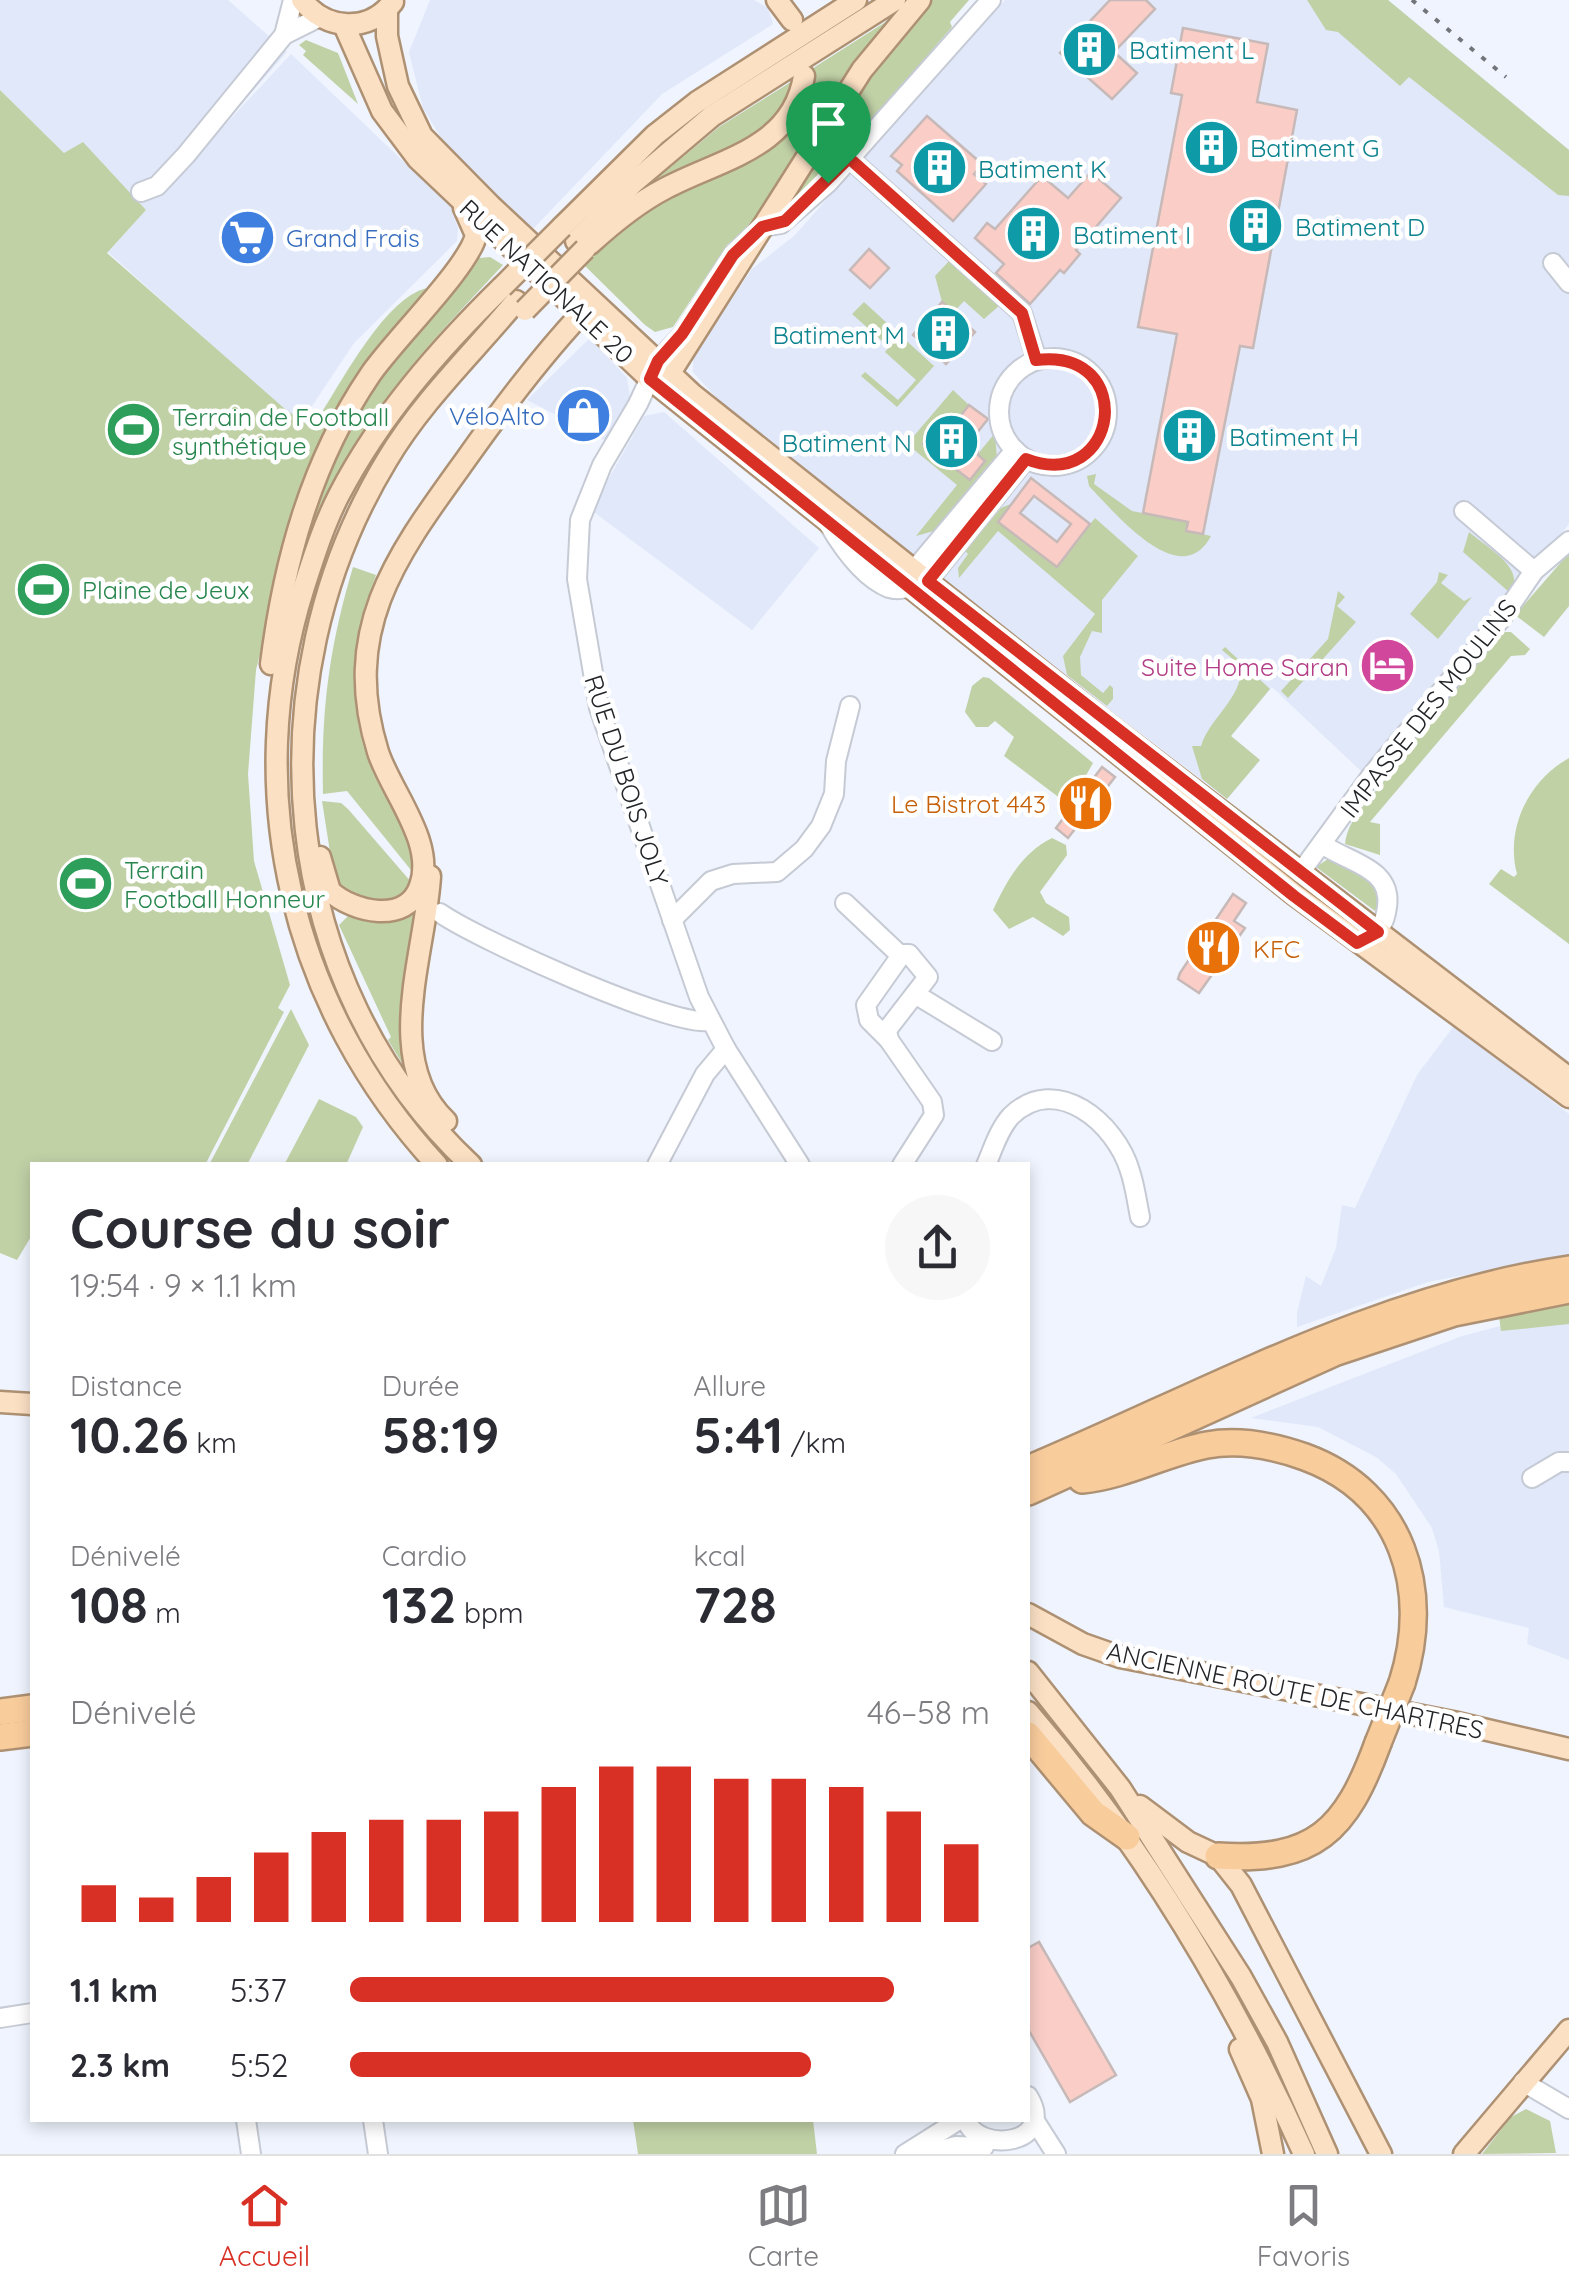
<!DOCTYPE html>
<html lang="fr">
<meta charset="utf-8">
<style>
:root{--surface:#fff;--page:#f7f7f7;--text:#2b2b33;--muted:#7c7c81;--line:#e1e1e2;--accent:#d93025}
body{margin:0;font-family:Quicksand,sans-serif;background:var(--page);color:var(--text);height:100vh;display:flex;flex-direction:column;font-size:38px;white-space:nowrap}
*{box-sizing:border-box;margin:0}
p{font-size:32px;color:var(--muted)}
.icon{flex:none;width:55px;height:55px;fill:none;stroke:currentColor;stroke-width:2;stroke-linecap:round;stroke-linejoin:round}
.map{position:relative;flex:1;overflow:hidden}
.panel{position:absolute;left:30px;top:1162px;width:1000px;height:960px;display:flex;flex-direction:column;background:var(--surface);border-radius:0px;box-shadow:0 5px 15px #0003}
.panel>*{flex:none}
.pin{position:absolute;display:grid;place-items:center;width:85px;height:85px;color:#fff;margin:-102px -42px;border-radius:50% 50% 50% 0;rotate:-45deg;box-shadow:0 0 10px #0007}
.pin .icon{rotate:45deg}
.round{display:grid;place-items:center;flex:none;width:105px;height:105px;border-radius:52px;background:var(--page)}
.overview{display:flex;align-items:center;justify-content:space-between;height:170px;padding:0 40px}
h1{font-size:55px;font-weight:700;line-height:75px}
.metrics{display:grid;grid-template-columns:repeat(3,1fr);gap:15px;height:170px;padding:10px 40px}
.metrics div{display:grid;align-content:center}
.metrics b{font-size:50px;font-weight:700}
.metrics small{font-size:28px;font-weight:400}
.metrics p{font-size:28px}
.chart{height:280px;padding:20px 40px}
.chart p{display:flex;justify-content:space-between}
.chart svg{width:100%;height:180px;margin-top:10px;stroke:var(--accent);stroke-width:6}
ul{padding:0 40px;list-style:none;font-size:32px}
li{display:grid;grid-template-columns:160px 120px 1fr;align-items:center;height:75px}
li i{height:25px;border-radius:12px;background:var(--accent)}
.tab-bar{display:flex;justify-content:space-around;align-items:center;height:140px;border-top:2px solid var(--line);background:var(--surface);font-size:28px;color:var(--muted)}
.tab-bar a{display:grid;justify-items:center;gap:5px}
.tab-bar .on{color:var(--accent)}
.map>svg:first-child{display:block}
.built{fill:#e0e8fa}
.green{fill:#c1d1a6}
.building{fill:#facdc7;stroke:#c6b9b8;stroke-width:2.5;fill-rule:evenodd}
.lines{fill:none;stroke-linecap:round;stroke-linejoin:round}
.minor-casing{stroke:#c5cad4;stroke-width:22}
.major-casing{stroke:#ae9173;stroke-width:25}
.highway-casing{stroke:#ae9173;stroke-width:30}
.minor{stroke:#fff;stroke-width:18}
.major{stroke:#fbe0c4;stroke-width:20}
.highway{stroke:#f9cc9c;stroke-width:25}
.rail{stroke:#72757a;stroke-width:4;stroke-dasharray:5 10;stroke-linecap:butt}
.major-bridge-casing{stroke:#ae9173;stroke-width:25;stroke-linecap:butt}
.highway-bridge-casing{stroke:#ae9173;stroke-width:30;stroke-linecap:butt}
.major-bridge{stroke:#fbe0c4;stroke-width:20}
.highway-bridge{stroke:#f9cc9c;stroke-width:25}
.route-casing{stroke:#fff;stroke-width:20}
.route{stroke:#d93025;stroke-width:12}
.labels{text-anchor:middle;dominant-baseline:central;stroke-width:9;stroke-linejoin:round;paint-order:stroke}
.culture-label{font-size:25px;fill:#0d838f;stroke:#fff;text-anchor:start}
.shop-label{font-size:25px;fill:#366cbe;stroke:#fff;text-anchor:start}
.street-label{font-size:25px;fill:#222427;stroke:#fff}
.leisure-label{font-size:25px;fill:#27864d;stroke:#fff;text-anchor:start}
.hotel-label{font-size:25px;fill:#b23c85;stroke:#fff;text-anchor:end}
.food-label{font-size:25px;fill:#c56008;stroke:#fff;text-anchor:end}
</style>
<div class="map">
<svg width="1569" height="2154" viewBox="0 0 1569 2154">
<rect width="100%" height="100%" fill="#eff4fe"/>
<g class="built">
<path d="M0 0H228L287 52 182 171 291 54 450 206 458 228 457 241 354 343 300 424 108 252 146 210 107 168 64 153 0 90Z"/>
<path d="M430 0H754L768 8 773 24 662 94 532 230 443 141 423 108 409 52Z"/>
<path d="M1005 0H1388L1569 150V524L1363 773 1272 687 1231 736 1260 760 1227 799 869 526 737 420 693 372V357L752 269 794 236Z"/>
<path d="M590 338 627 378 630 397 608 442 527 400Z"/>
<path d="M664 412 819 548 752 630 591 510 644 416Z"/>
<path d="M1454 1026 1569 1114V1255L1428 1282 1297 1327V1313L1306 1276 1321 1286 1336 1248 1342 1205 1355 1208 1417 1075Z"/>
<path d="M1569 1316V1660L1527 1644 1529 1628 1444 1607 1439 1551 1432 1528 1396 1474 1376 1457 1318 1427 1251 1418 1462 1336 1520 1321Z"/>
</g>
<g class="green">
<path d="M931 0H969L950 22 952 27C903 82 848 160 790 202L888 45Z"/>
<path d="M1307 0H1388L1569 150V196L1558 195 1409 77 1400 86 1338 32 1326 30Z"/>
<path d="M887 21 753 223 727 245 673 327 655 332 645 325 582 263 646 207 757 156 810 70Z"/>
<path d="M306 40 338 53 358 104 303 55 306 51 299 45Z"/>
<path d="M794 80 787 107 761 137 632 199 719 127Z"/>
<path d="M0 90 64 153 83 142 146 210 107 253 285 409 312 428C337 391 383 298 427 288L369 361 327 430 301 489 256 670 248 774 254 861 290 985 278 1008 284 1012 205 1165H32V1235L17 1260 0 1253Z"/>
<path d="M490 257 503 265C407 367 345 433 295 568L321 480 379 370 450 287 479 258Z"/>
<path d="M950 260 1000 305 984 319 964 301 953 313 942 302 935 276Z"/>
<path d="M864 302 934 366 897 407 861 376 865 372 898 400 916 380 885 352 889 347 852 314Z"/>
<path d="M953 390 969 405 948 432 924 445 970 479 977 455 995 433 997 458 941 529 916 536 957 485 907 444Z"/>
<path d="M1096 474 1094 484 1132 511 1188 522 1187 531 1211 536C1181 593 1116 514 1089 486L1087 476Z"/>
<path d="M1013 503 1056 567 1095 518 1138 556 1102 600V633L1092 631 1080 657 1081 675 1103 693 1110 685 1113 688V699L1107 706 1067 675 1063 656 1095 614 998 531 959 578 958 568 968 554 965 551 1001 508Z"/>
<path d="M1469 532C1485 546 1529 570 1509 592L1463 552Z"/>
<path d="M1569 553V606L1544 637 1515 615Z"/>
<path d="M353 567 376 575C353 638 345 706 372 770 389 810 413 829 415 875L347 791 323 794C321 710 329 648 353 567Z"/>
<path d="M1439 572 1448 575 1441 583 1464 601 1472 597 1438 639 1410 614 1437 582Z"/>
<path d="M1338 591 1345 597 1337 606 1356 622 1288 698 1281 691 1328 639Z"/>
<path d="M1502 632H1511L1530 649 1525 655 1511 656 1370 822 1380 824V855L1345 844C1349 805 1398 782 1406 739Z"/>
<path d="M1225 647 1270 689 1231 736 1260 760 1227 799 1202 779 1192 746H1201C1210 717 1243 698 1241 666L1222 650Z"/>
<path d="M983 677 989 678 1093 763 1071 802 1061 799 1004 756 1014 737 995 721 988 727H976L965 712 972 686Z"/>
<path d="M1569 758V944L1489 884 1501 869 1514 877 1517 874C1505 829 1528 781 1569 758Z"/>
<path d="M322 801 341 803 348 809 412 883C393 907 370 901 343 892L330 852Z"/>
<path d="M1052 838 1066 845 1067 855 1040 892 1046 903 1069 917 1070 930 1063 936 1033 917 1009 929 993 910C1007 880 1022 853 1052 838Z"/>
<path d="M1328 859C1352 859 1388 886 1375 911L1316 867Z"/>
<path d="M413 909 421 910 410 1068H405L388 1040 391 1037 339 925 348 916 370 920Z"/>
<path d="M291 1009 309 1045 247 1165H209Z"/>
<path d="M319 1099 356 1117 363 1127 346 1165H284Z"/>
<path d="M1569 1303V1324L1501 1331 1499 1316Z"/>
<path d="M1526 2109 1550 2121 1556 2153 1482 2154 1511 2117Z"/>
<path d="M633 2120H813L817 2154H638Z"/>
</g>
<g class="building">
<path d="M1110 0H1146L1155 9 1114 52 1137 73 1112 99 1060 53Z"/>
<path d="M1183 28 1268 44 1257 102 1297 110 1253 348 1240 346 1203 534 1186 531 1188 522 1143 513 1177 334 1138 327 1182 95 1171 93Z"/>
<path d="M927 116 982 164 974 174 986 184 953 221 897 171 902 165 891 156Z"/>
<path d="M1091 172 1121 198 1076 250 1080 254 1064 273 1060 270 1030 304 996 273 1004 264 975 238 987 223 995 229 1042 176 1068 198Z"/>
<path d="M869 249 889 268 870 288 850 270Z"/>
<path d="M942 302 975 332 946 364 913 335Z"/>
<path d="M969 405 988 419 976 434 978 455 985 461 970 480 923 444 938 425 948 432Z"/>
<path d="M1031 478 1090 524 1057 567 998 522ZM1034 496 1071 524 1057 542 1020 513Z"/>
<path d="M1102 767 1115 777 1068 838 1056 828Z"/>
<path d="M1233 894 1246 903 1234 921 1245 928 1199 993 1178 979 1180 973Z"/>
<path d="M1039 1942 1116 2075 1070 2102 1028 2029V1948Z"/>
</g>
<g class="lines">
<defs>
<g id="minor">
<path d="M284 35 293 0"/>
<path d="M849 158 1022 313 1037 360"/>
<path d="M141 192 157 186 186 155 284 35 320 17"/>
<path d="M1553 263 1569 283"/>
<circle cx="1053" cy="412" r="54"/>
<path d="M1464 511 1534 571"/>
<path d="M829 525C842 547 863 578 889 588 902 592 916 585 928 581L1026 459"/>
<path d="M910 582 914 570 1015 450"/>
<path d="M1322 844C1346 862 1393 867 1387 907 1385 923 1380 931 1366 938"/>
<path d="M1300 873 1371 776 1501 619 1534 571 1569 541"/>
<path d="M845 903 899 954H909L928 977 887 1030 889 1040 932 1102 934 1115 902 1165"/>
<path d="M440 913C477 939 671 1027 709 1021"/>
<path d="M672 920 711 881 733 874 777 872 804 849 821 826 834 794 836 761 850 706"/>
<path d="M915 994 992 1041"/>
<path d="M889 1040 869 1020 866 1005 902 954"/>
<path d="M657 1165 705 1074 726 1049"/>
<path d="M800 1165 726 1049 699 997 599 708 577 579 580 520 602 465 638 404 658 361 683 334 733 255 762 227 781 224 828 183 991 0"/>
<path d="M986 1165C993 1149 999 1129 1011 1116 1056 1072 1116 1123 1130 1171 1135 1186 1137 1202 1140 1217"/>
<path d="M1532 1478 1559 1462H1569"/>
<path d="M0 2018 32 2013"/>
<path d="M1523 2082 1569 2109"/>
<path d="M246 2120 251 2154"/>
<path d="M373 2120 378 2154"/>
<path d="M966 2120C978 2154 1058 2145 1028 2096"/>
<path d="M1035 2121 1056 2154"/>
<path d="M905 2154 959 2120"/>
<path d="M927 2154 956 2146 984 2147"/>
</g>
<g id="major">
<path d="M302 0C326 31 369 33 393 2"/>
<path d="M777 0 792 20"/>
<path d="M387 9V36L398 86 422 136 491 206 692 394 1106 723 1569 1078"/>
<path d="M344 25 382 111 418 159 650 379 1295 895 1569 1097"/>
<path d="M562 227 655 135 697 102 856 0"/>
<path d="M576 241 634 182 712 116 895 0"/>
<path d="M590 244C614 222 637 203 666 188 721 159 793 148 804 76"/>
<path d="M657 377 670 373 862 70 920 0"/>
<path d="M271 664C284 561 311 462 370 375 392 342 470 266 476 235L464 208"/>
<path d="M320 857 330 891C352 912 407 925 420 886 436 843 391 792 378 752 340 630 396 556 464 462 500 411 538 360 581 314"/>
<path d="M430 876C426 952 381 1060 446 1121"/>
<path d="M437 1165C292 1008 239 793 304 587 314 556 324 524 339 495 380 416 439 349 502 287"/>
<path d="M471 1165C277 984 252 682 387 460 422 401 473 353 516 301"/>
<path d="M0 1402 32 1404"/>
<path d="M1028 1614 1083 1644 1120 1657 1453 1722 1569 1749"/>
<path d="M1028 1672 1120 1788 1241 1977 1277 2042 1327 2154"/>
<path d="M1028 1712C1143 1845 1232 1994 1304 2154"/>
<path d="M1140 1806 1188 1842 1218 1856 1241 1885 1381 2154"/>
<path d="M1240 2049 1262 2099 1273 2154"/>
<path d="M1464 2154 1569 2030"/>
</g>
<g id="highway">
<path d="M1028 1469C1206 1394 1375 1298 1569 1269"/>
<path d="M1082 1480C1125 1476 1165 1453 1207 1445 1240 1439 1274 1446 1305 1457 1403 1493 1432 1590 1402 1683"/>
<path d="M1028 1492 1334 1353 1454 1313 1569 1290"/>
<path d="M0 1712 32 1708"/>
<path d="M1028 1735 1093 1813 1127 1837"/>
<path d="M0 1737 32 1733"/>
<path d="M1218 1856C1315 1862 1346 1831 1378 1743"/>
</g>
</defs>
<use href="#minor" class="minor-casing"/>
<use href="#major" class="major-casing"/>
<use href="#highway" class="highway-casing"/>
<use href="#minor" class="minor"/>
<use href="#major" class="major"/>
<use href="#highway" class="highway"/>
<path class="rail" d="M1412 0 1506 77"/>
<defs>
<g id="major-bridge">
<path d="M502 287 562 227"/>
<path d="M525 310 585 249"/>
</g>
<path id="highway-bridge" d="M1378 1743 1402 1683"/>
</defs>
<use href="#major-bridge" class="major-bridge-casing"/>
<use href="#highway-bridge" class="highway-bridge-casing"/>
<use href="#major-bridge" class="major-bridge"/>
<use href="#highway-bridge" class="highway-bridge"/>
</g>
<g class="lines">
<defs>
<path id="route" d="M849 158 1022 313 1036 360C1139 347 1119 495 1026 459L928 581 1378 932 1357 943 1294 896 650 379 658 361 682 334 733 255 762 227 785 221Z"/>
</defs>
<use href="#route" class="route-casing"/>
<use href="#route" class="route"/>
</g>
<defs>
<symbol id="building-disc" viewBox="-11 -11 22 22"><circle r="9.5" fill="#0f9aa8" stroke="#fff"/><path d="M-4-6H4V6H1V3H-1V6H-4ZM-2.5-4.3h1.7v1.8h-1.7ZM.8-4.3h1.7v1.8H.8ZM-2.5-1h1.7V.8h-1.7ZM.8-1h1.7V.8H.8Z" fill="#fff"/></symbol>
<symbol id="supermarket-disc" viewBox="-11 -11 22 22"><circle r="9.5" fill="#3f7fe0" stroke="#fff"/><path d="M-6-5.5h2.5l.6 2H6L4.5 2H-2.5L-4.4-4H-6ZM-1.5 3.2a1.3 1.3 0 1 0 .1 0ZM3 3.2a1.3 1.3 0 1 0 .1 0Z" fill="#fff"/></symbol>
<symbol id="shop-disc" viewBox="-11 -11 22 22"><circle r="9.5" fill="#3f7fe0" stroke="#fff"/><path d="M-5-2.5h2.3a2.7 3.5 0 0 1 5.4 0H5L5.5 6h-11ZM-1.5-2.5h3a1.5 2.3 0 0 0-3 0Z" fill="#fff"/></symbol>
<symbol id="stadium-disc" viewBox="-11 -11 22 22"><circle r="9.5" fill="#2e9e5b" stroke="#fff"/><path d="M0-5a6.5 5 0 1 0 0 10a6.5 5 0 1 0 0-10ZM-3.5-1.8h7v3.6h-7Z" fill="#fff"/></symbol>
<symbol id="hotel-disc" viewBox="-11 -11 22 22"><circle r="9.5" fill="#d1479c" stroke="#fff"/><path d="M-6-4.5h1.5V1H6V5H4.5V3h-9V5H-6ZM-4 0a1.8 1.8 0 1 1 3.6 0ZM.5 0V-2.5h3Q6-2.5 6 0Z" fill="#fff"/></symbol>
<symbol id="restaurant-disc" viewBox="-11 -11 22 22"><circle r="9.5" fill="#e8710a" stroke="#fff"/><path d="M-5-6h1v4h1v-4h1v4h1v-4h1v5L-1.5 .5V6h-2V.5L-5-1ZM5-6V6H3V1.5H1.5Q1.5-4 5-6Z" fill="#fff"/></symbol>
</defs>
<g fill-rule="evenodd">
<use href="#building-disc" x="1058" y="18" width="63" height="63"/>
<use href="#building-disc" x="1180" y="116" width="63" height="63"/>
<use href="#building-disc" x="908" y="136" width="63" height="63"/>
<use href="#building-disc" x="1224" y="194" width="63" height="63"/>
<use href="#building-disc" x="1002" y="202" width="63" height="63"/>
<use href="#supermarket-disc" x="216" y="206" width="63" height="63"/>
<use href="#building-disc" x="912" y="302" width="63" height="63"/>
<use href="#shop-disc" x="552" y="384" width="63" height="63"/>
<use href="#stadium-disc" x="102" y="398" width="63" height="63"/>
<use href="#building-disc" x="1158" y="404" width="63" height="63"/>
<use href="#building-disc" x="920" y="410" width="63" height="63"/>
<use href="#stadium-disc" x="12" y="558" width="63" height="63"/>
<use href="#hotel-disc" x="1356" y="634" width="63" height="63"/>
<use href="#restaurant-disc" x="1054" y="772" width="63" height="63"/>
<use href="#stadium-disc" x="54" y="852" width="63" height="63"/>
<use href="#restaurant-disc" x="1182" y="916" width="63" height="63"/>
</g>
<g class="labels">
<g class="culture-label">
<text x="1129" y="49">Batiment L</text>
<text x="1250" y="147">Batiment G</text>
<text x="978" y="168">Batiment K</text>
<text x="1295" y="226">Batiment D</text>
<text x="1073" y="234">Batiment I</text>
<text x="905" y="334" text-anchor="end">Batiment M</text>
<text x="1229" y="436">Batiment H</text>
<text x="912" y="442" text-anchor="end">Batiment N</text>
</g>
<g class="shop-label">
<text x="286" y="237">Grand Frais</text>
<text x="545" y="415" text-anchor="end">VéloAlto</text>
</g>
<g class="street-label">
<text transform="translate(547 281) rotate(43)">RUE NATIONALE 20</text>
<text transform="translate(1428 708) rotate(-52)">IMPASSE DES MOULINS</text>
<text transform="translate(627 780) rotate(72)">RUE DU BOIS JOLY</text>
<text transform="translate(1295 1690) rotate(12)">ANCIENNE ROUTE DE CHARTRES</text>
</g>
<g class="leisure-label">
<text x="172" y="416">Terrain de Football<tspan x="172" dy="29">synthétique</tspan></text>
<text x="82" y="589">Plaine de Jeux</text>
<text x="124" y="869">Terrain<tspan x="124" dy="29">Football Honneur</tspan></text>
</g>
<g class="hotel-label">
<text x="1349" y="666">Suite Home Saran</text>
</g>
<g class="food-label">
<text x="1046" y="803">Le Bistrot 443</text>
<text x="1253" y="948" text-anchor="start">KFC</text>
</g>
</g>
</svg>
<div class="pin" style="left:828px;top:183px;background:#1e9e55"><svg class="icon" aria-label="arrive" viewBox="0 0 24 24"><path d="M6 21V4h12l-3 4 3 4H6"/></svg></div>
<section class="panel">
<div class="overview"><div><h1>Course du soir</h1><p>19:54 · 9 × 1.1 km</p></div><a class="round"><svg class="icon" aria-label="share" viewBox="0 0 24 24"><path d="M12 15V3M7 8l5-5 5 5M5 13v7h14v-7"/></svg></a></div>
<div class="metrics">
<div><p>Distance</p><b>10.26<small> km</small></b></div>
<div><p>Durée</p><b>58:19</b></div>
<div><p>Allure</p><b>5:41<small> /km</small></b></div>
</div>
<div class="metrics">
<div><p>Dénivelé</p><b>108<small> m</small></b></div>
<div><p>Cardio</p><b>132<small> bpm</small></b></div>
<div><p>kcal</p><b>728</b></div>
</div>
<div class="chart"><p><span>Dénivelé</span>46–58 m</p>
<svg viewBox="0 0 160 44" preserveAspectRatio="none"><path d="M5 44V35M15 44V38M25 44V33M35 44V27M45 44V22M55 44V19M65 44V19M75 44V17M85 44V11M95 44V6M105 44V6M115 44V9M125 44V9M135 44V11M145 44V17M155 44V25"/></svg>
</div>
<ul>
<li><b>1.1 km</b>5:37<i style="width:85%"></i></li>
<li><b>2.3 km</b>5:52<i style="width:72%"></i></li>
</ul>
</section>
</div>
<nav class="tab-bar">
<a class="on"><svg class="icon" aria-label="home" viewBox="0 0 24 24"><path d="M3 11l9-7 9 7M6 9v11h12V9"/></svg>Accueil</a>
<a><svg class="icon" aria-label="map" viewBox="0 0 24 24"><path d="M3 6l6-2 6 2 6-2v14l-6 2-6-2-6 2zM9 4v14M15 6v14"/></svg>Carte</a>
<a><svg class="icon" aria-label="saved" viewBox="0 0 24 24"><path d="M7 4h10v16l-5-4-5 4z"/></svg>Favoris</a>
</nav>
